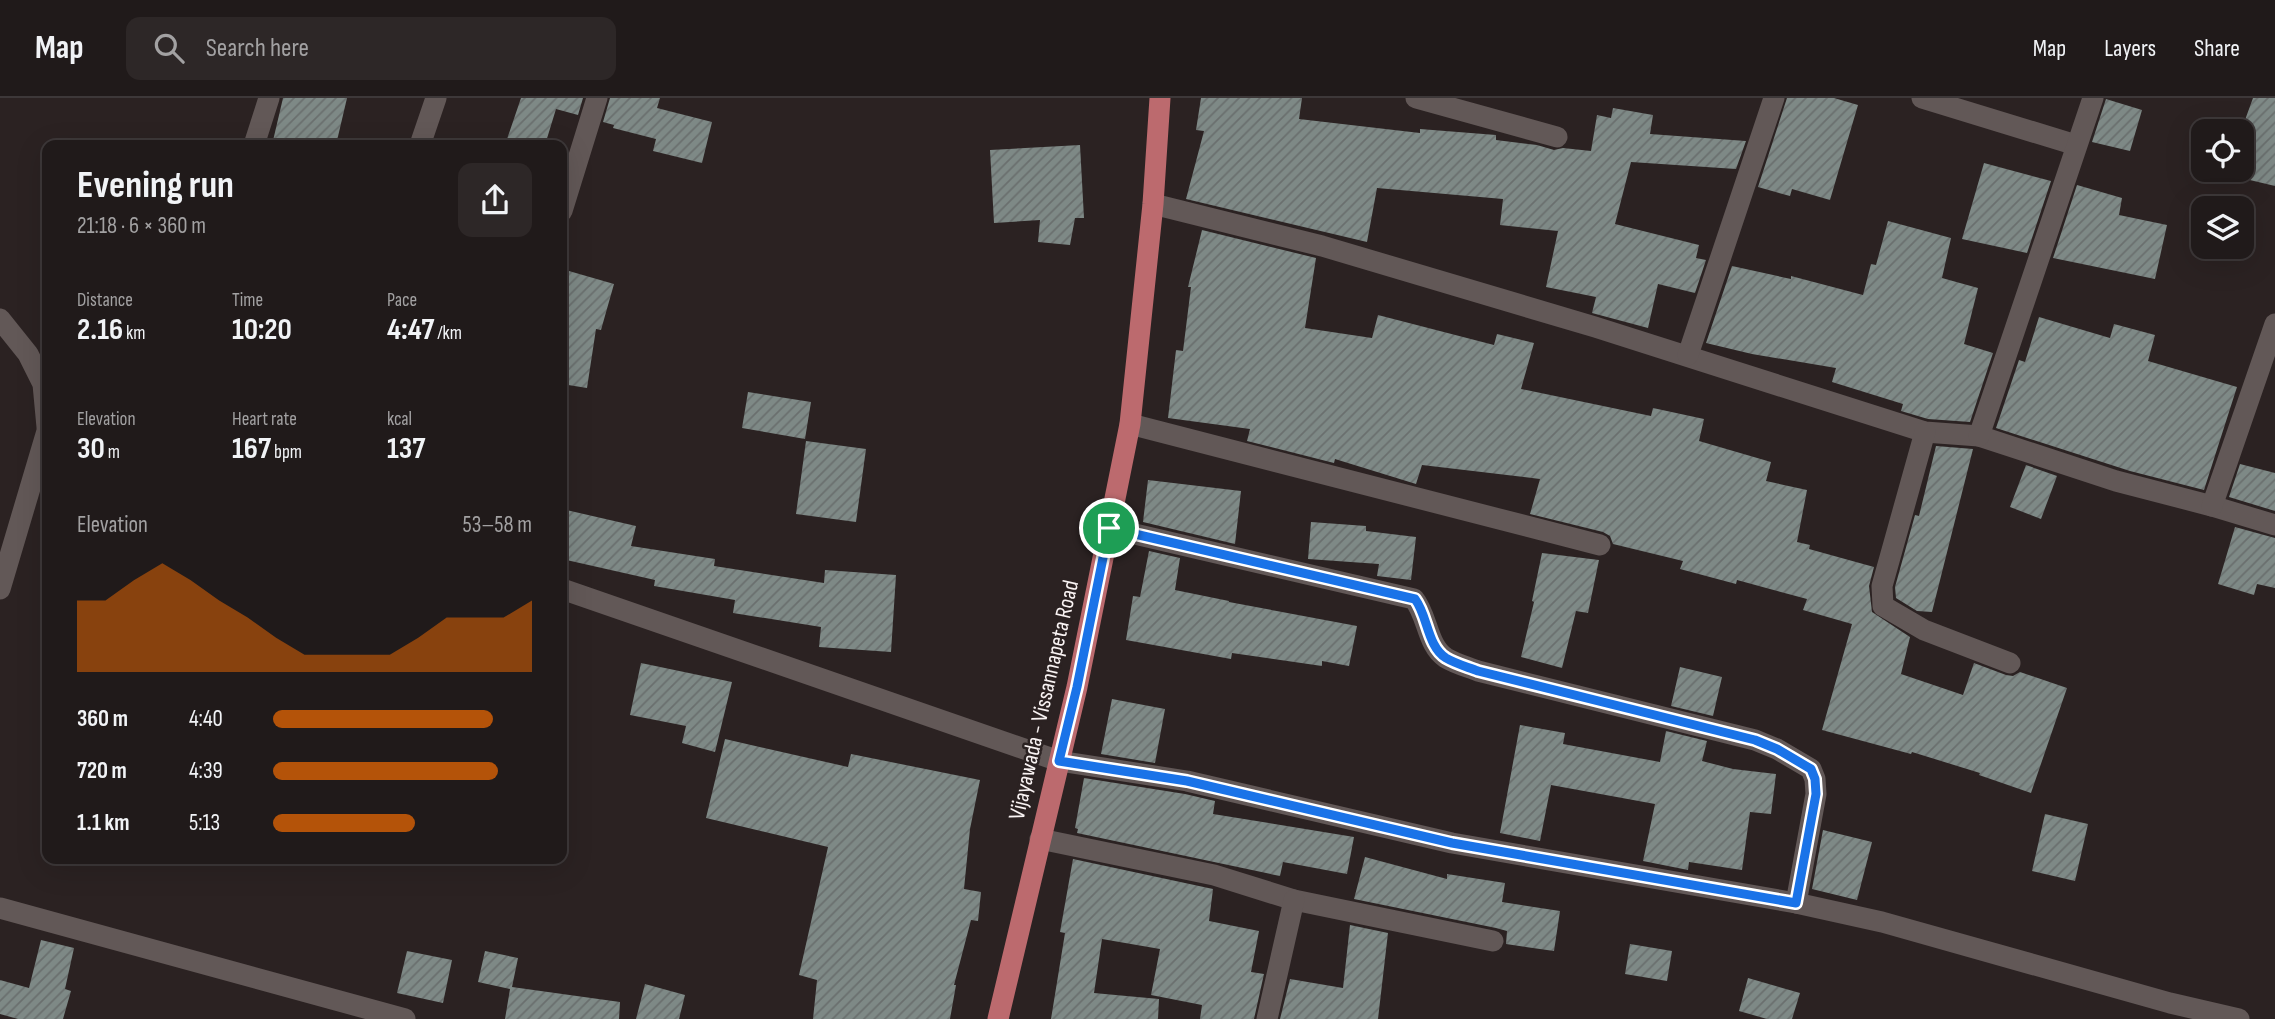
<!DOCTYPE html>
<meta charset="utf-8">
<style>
:root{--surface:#201a1a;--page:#2d2727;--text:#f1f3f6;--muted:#a2a1a2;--line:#3d3839;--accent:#b45309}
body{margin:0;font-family:"Sofia Sans Condensed",sans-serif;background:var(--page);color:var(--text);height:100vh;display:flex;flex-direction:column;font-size:26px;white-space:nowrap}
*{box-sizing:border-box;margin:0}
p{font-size:23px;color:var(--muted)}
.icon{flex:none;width:38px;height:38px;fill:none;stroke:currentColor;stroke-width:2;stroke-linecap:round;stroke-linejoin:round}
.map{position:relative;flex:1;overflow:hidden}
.drawer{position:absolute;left:42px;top:42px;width:525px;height:724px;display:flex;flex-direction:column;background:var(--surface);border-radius:14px;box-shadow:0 7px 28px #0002,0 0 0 2px var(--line)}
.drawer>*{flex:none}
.tools{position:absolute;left:2191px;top:21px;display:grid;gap:14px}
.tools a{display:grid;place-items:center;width:63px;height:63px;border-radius:14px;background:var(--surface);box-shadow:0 7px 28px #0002,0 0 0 2px var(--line);font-size:35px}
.pin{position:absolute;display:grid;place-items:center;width:60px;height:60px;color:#fff;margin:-30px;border:4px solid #fff;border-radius:50%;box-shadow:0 2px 7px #0007}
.round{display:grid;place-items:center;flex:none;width:74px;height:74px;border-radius:14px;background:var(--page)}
.head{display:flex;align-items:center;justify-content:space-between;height:119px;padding:0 35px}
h1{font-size:38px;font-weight:700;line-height:52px}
.figures{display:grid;grid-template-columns:repeat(3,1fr);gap:10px;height:119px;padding:7px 35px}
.figures div{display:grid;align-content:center}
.figures b{font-size:30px;font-weight:700}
.figures small{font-size:19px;font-weight:400}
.figures p{font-size:19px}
.chart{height:196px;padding:14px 35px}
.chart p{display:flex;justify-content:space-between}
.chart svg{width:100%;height:126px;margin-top:7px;fill:var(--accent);opacity:.7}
ul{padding:0 35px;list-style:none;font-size:23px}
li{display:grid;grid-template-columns:112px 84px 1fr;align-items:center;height:52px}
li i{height:18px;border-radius:9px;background:var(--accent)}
header{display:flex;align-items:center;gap:42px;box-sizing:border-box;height:98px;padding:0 35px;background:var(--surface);border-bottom:2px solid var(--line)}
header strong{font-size:33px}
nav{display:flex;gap:38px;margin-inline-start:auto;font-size:24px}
.search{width:490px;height:63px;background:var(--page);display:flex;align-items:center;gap:18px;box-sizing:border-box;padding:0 24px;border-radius:14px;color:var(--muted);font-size:26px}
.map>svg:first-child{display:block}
.building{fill:url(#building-hatch)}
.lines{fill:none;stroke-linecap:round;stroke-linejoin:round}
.street{stroke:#625857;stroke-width:21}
.primary{stroke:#bc6a6e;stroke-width:21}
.route-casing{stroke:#fff;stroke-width:14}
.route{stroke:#1a73e8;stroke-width:9}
.labels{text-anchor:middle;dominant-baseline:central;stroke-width:5;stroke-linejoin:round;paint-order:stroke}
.street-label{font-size:23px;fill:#f9f3f3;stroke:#2b2222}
</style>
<header>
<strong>Map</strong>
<div class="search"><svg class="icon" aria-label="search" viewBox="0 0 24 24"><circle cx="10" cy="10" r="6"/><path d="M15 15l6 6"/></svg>Search here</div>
<nav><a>Map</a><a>Layers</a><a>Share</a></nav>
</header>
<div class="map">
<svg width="2275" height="921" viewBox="0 0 2275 921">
<defs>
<pattern id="building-hatch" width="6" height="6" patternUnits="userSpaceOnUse" patternTransform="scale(1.75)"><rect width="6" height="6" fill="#7e8986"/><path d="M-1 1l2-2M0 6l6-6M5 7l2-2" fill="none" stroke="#6a6f6e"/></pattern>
</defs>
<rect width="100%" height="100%" fill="#2b2222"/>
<g class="building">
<path d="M283 0H347L336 47H272Z"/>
<path d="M521 0H583L578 17 556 11 545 47H505Z"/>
<path d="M610 0H660L657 10 712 24 702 65 653 53 656 41 613 30 614 27 603 24Z"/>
<path d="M1201 0H1302L1299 21 1420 35V31L1496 37V42L1537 47 1554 52 1563 50 1591 53 1597 17 1611 20 1613 10 1653 17 1650 36 1746 43 1736 71 1631 64 1615 126 1699 147 1696 160 1706 162 1695 195 1658 186 1648 230 1592 215 1596 199 1546 189 1558 133 1500 127 1503 101 1377 90 1367 144 1186 101 1204 33 1196 32Z"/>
<path d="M1787 0H1834L1858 7 1830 102 1792 91 1790 98 1758 89Z"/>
<path d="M2253 0H2275V88L2233 78 2235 72H2242L2244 33H2241Z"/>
<path d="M2106 1 2142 12 2130 53 2092 44Z"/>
<path d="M1080 47 1084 120H1075L1070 147 1038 144 1040 122 994 125 990 52Z"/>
<path d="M1984 65 2051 83 2027 155 1962 141Z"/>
<path d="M2077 87 2122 100 2119 117 2167 127 2155 181 2053 160Z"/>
<path d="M1888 123 1951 140 1942 180 1978 190 1964 246 1993 255 1970 324 1928 321 1901 313 1903 306 1832 284 1836 270 1752 256 1706 245 1732 168 1791 181V178L1863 197 1871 166 1876 167Z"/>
<path d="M1202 132 1316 160 1305 230 1372 240 1378 217 1494 247 1497 236 1534 245 1521 291 1651 318 1653 310 1704 321 1699 343 1771 364 1766 383 1807 392 1797 444 1810 447 1809 451 1874 469 1869 488 1872 514 1910 539 1901 576 1963 597 1974 565 2006 577 2013 578 2020 574 2067 590 2031 695 1979 677 1980 675 1912 654 1911 656 1822 632 1852 526 1803 512 1807 501 1737 482 1736 486 1680 471 1683 463 1613 446 1610 438 1603 434 1530 416 1540 381 1422 367 1416 386 1335 361 1334 365 1247 343 1250 331 1168 320 1176 252 1183 253 1191 189H1188Z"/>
<path d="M562 171 614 186 601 232 596 231 587 290 562 286Z"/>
<path d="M2039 219 2110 240 2114 226 2155 237 2148 263 2237 289 2204 392 2130 373 1996 330 2019 262 2025 264Z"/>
<path d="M748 294 811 304 805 341 742 330Z"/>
<path d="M806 343 866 351 856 424 796 416Z"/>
<path d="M1936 348 1973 351 1932 514 1917 513 1896 500 1895 489 1915 417 1919 418Z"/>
<path d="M2240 366 2275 375V413L2229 399Z"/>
<path d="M2026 367 2057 378 2041 421 2010 409Z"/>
<path d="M1148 382 1241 393 1235 446 1143 424Z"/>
<path d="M562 411 636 428 631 448 715 461 714 468 824 485 825 472 896 477 891 554 819 549 821 529 733 515 735 502 654 488 655 482 562 461Z"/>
<path d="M1311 424 1366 428V433L1416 439 1411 482 1377 478 1379 466 1308 461Z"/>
<path d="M2235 429 2275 440V490L2257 486 2254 497 2218 486Z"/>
<path d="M1149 453 1180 460 1175 492 1229 503V504L1357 528 1349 568 1322 563V568L1232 555 1231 561 1126 542 1133 498 1140 499Z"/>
<path d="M1542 455 1599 462 1588 515 1576 513 1562 570 1521 559 1534 504 1532 503Z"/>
<path d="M641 565 732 584 715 654 682 645 686 628 630 617Z"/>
<path d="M1680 569 1722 579 1713 618 1671 608Z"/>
<path d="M1112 601 1165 611 1155 665 1101 656Z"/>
<path d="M1520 627 1565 635 1563 646 1660 664 1666 633 1707 643 1702 663 1733 671 1776 676 1771 716 1750 714 1742 772 1689 764 1688 772 1643 763 1655 706 1551 687 1540 743 1500 735Z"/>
<path d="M725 641 848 669 851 656 980 682 970 731 964 791 981 794 978 823 971 822 954 887H956L950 921H813L817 882 799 877 828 749 706 720Z"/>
<path d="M1084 680 1185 696 1215 703 1213 716 1354 739 1347 776 1283 764 1280 778 1077 735 1078 731 1075 730Z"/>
<path d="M2045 716 2088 726 2075 783 2032 773Z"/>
<path d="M1823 732 1872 744 1857 802 1812 791Z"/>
<path d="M1365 759 1447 781V776L1505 785 1502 804 1560 813 1554 853 1506 846 1507 833 1496 830 1354 801Z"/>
<path d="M1073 761 1213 791 1209 823 1259 833 1251 874 1264 876 1254 921H1200L1202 907 1151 897 1160 851 1102 841 1094 895 1159 901 1158 921H1051L1065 835 1060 834Z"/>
<path d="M1350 827 1388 835 1378 921H1280L1290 881 1343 890Z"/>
<path d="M41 842 74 850 65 891 71 893 63 921H18L0 916V882L29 890Z"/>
<path d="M1630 846 1672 853 1667 883 1625 876Z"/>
<path d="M407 853 452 862 443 905 397 895Z"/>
<path d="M485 853 518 860 512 889 620 904 619 921H505L510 891 478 884Z"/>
<path d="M1748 880 1800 895 1792 921H1767L1739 913Z"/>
<path d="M645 886 685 897 679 921H636Z"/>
</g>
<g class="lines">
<g class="street">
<path d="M1416 0 1557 39"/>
<path d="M1922 0 2076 47"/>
<path d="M254 47 269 0"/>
<path d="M420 47 436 0"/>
<path d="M1153 106 1322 148 1595 229 1925 334 1979 338 2116 383 2212 408 2275 427"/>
<path d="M562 113 597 0"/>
<path d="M0 221 28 256 43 286 47 329"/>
<path d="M1688 257 1774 0"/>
<path d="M1130 326 1600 447"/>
<path d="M1925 334 1882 488 1883 508 1924 532 2010 565"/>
<path d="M1979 338 2093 0"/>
<path d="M2212 408 2275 226"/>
<path d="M1109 430 1414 501C1428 518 1427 548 1446 560 1456 566 1468 569 1478 573L1755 642 1777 651 1811 671 1815 681 1816 696 1796 805"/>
<path d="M0 491 47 333"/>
<path d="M562 491 1059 663 1187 683 1452 745 1796 805 1882 824 2170 905 2239 921"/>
<path d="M1040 741 1214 777 1294 802 1493 843"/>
<path d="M0 810 405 921"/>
<path d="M1267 921 1294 802"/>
</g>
<path class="primary" d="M998 921 1077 589 1130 326 1153 106 1160 0"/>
</g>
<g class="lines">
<defs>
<path id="route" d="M1109 430 1415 501C1428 518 1427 548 1446 560 1456 566 1468 569 1478 573L1755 642 1777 651 1811 671 1815 681 1816 696 1796 805 1452 745 1187 683 1059 663 1077 589Z"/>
</defs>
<use href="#route" class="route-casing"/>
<use href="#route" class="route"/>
</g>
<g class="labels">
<g class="street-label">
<text transform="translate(1044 602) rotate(-77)">Vijayawada - Vissannapeta Road</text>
</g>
</g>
</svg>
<div class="tools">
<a><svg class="icon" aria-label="locate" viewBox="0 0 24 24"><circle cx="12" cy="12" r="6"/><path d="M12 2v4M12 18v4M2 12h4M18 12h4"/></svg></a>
<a><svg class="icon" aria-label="layers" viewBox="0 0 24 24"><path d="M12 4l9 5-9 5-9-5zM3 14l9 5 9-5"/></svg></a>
</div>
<div class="pin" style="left:1109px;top:430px;background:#1e9e55"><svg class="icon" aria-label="arrive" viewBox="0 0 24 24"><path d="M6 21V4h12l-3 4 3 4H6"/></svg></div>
<section class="drawer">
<div class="head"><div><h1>Evening run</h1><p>21:18 · 6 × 360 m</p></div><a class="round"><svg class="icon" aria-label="share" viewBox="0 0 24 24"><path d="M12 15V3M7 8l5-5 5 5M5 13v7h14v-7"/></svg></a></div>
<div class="figures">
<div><p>Distance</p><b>2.16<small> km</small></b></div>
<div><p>Time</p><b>10:20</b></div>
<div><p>Pace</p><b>4:47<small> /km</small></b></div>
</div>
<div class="figures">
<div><p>Elevation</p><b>30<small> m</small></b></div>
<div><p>Heart rate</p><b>167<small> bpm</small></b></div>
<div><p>kcal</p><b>137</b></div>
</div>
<div class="chart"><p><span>Elevation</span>53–58 m</p>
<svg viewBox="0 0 160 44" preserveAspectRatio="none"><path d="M0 44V19L10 19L20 12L30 6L40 12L50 19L60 25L70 32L80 38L90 38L100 38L110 38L120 32L130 25L140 25L150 25L160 19V44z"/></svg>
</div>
<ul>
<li><b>360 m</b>4:40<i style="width:85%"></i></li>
<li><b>720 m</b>4:39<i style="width:87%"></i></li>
<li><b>1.1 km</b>5:13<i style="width:55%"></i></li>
</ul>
</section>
</div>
